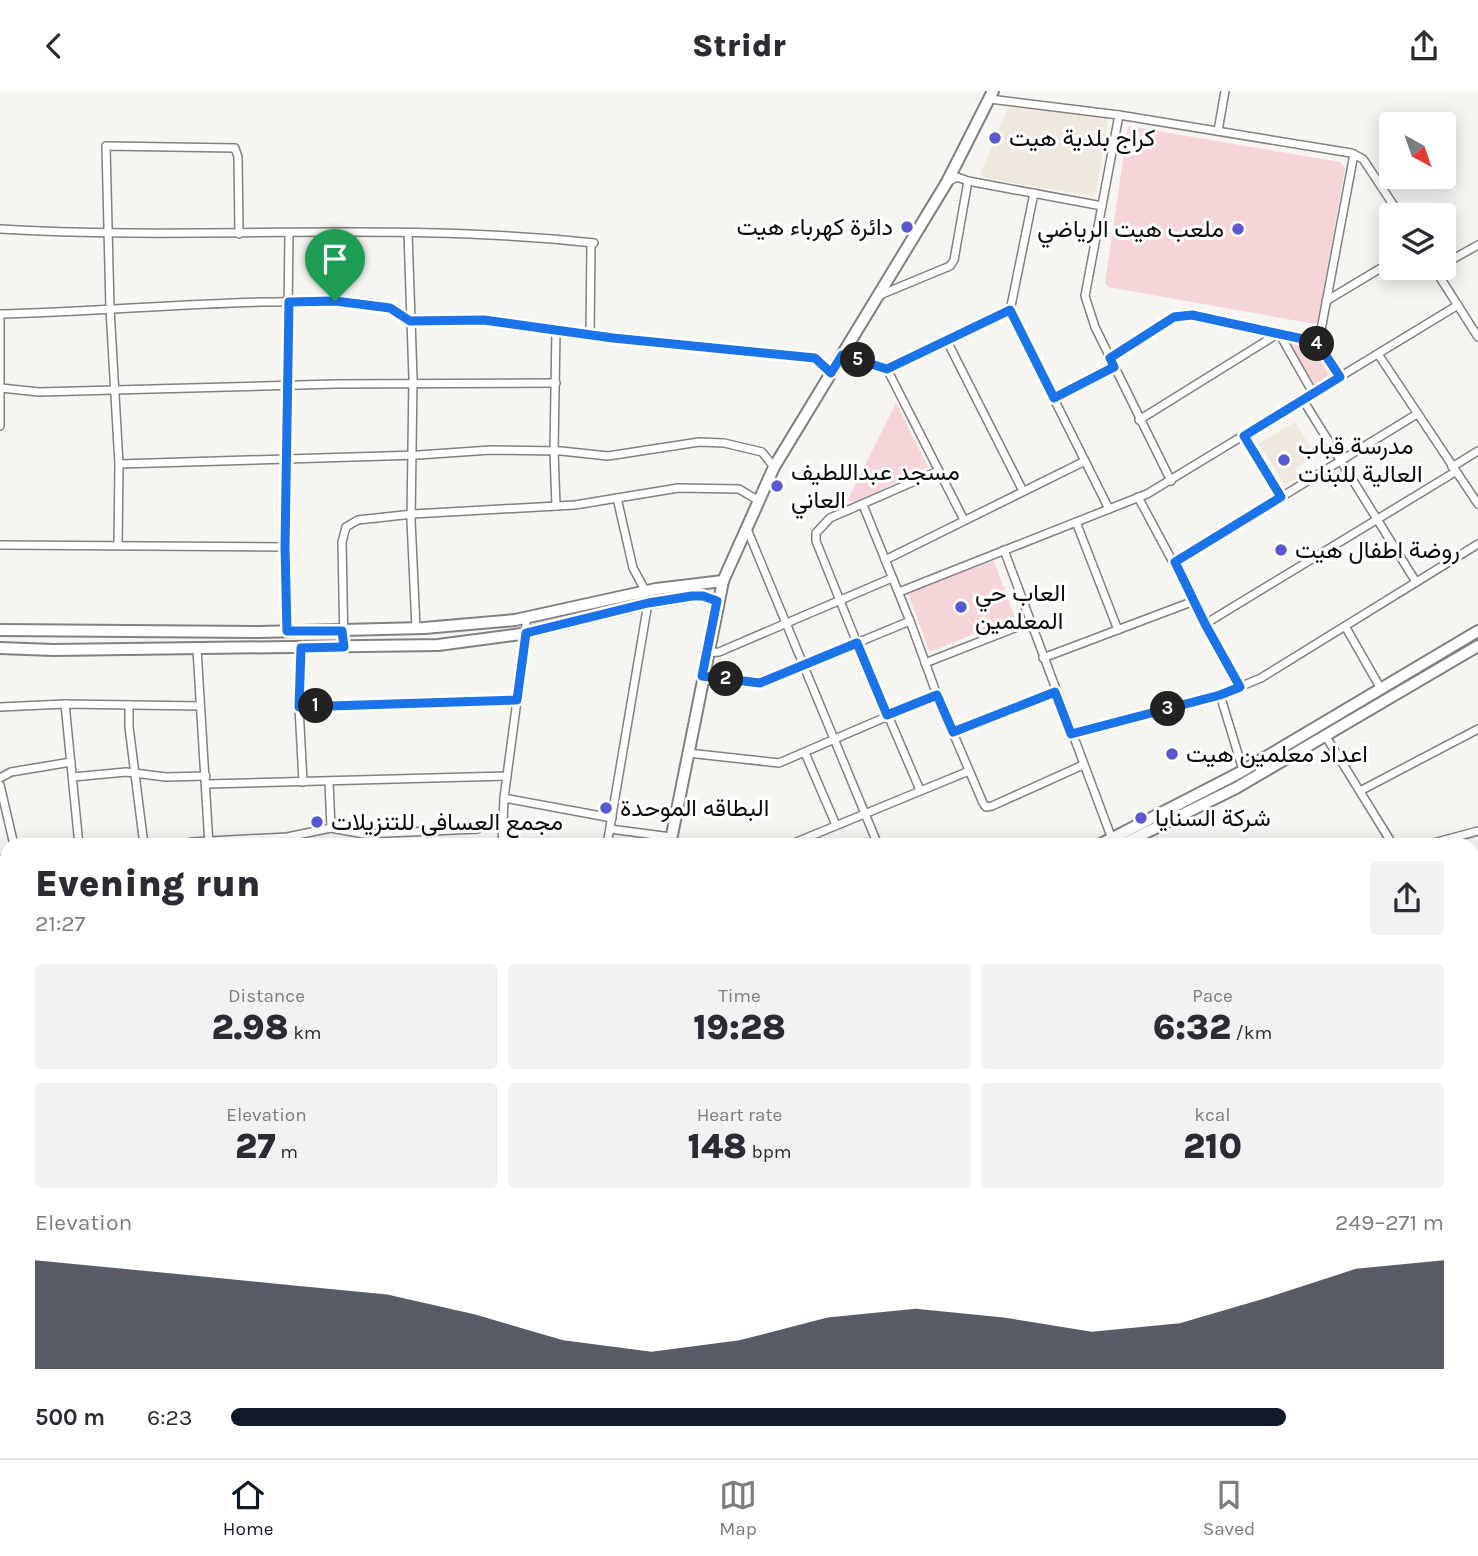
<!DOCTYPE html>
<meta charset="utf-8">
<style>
:root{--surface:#fff;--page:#f2f2f3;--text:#2b2b33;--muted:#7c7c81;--line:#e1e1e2;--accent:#111827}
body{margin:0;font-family:Karla,Vazirmatn,sans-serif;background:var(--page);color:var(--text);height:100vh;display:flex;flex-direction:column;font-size:26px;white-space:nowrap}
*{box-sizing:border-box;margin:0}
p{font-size:23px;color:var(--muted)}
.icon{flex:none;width:38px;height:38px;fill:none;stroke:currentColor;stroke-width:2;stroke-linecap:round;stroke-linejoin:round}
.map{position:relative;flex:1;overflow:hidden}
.drawer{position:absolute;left:0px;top:747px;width:1479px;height:621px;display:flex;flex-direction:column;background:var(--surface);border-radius:21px 21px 0 0;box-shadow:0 4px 18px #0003}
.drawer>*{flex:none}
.needle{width:46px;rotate:140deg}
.tools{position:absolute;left:1379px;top:21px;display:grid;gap:14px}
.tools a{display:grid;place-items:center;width:77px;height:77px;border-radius:7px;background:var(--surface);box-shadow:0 4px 18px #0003;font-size:35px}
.pin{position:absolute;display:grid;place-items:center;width:60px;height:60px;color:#fff;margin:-72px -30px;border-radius:50% 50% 50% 0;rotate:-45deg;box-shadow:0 0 7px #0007}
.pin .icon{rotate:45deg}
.km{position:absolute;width:35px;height:35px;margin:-18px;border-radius:50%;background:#222;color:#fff;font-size:19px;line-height:35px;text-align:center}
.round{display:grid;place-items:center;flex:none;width:74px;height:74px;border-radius:7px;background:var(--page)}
.headline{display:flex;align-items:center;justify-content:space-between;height:119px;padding:0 35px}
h1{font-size:38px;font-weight:800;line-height:52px}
.metrics{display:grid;grid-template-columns:repeat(3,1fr);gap:10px;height:119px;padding:7px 35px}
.metrics div{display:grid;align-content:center;border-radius:7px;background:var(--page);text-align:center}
.metrics b{font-size:35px;font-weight:800}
.metrics small{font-size:19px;font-weight:400}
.metrics p{font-size:19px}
.chart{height:196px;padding:14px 35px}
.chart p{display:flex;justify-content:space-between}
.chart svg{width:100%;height:126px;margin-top:7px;fill:var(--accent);opacity:.7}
ul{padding:0 35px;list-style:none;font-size:23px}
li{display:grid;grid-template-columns:112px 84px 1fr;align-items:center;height:52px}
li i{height:18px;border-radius:9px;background:var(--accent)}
header{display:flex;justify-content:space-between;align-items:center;height:91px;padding:0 35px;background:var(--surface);font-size:32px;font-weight:800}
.dock{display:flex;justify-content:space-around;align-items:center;height:98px;border-top:2px solid var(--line);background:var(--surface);font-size:19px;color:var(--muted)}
.dock a{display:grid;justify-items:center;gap:4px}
.dock .on{color:var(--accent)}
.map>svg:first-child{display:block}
.built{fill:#efe8df}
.green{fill:#f5d5d8}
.water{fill:#99cc82}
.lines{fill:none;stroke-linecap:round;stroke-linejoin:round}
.stream{stroke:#99cc82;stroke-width:2.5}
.street-casing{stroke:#83817f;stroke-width:10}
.secondary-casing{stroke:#83817f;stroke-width:14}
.street{stroke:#fff;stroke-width:7}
.secondary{stroke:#fff;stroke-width:10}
.route-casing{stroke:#fff;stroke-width:14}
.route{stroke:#1a73e8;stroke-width:9}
.poi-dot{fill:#5a58d0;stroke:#fff;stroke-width:2.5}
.labels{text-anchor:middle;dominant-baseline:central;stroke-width:6;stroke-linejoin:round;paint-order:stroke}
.poi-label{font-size:24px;fill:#0e0d0c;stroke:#fff;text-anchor:start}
</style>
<header><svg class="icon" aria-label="back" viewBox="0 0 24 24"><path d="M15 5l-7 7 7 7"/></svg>Stridr<svg class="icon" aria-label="share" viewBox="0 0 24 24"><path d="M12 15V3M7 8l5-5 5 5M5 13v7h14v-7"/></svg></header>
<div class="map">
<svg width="1478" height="1367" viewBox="0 0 1478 1367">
<rect width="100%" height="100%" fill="#f7f5f2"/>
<g class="built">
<path d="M1010 12 1108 27 1096 103 1093 105 984 87 980 83Z"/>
<path d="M1295 331 1316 365 1295 378 1299 386 1285 394 1259 353Z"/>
</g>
<g class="green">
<path d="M1128 35 1340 71 1345 77 1318 229 1315 233 1108 196 1105 192Z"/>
<path d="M1287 250 1314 259 1330 285 1315 295Z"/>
<path d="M896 312 928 376 855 411 847 410Z"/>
<path d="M991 470H994L1014 524 1013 527 932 560 929 559 908 502Z"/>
</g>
<path class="water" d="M1478 1192V1367H769L792 1362H1472V1198Z"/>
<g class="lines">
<path class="stream" d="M1472 807 1478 805"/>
<defs>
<g id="street">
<path d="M990 8 1119 24 1351 62 1363 68 1400 124"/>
<path d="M1119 24 1085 205 1095 236 1171 390"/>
<path d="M1218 40 1225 0"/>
<path d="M949 90 957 86 968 90 1102 115"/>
<path d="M1034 102 1010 220 1109 418"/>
<path d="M0 138C198 150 396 130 594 152"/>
<path d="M408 142 413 287 411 429 416 537"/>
<path d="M1444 173 1478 154"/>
<path d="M1434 177 1478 246"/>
<path d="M880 204 950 175 954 169 968 90"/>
<path d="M1326 210 1391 171"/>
<path d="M0 223C87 221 175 213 262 211 301 211 341 207 380 214 393 216 400 228 412 230L484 229 613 247 815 267 830 282"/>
<path d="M0 224V335"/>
<path d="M556 239 554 360 556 415"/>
<path d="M590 244 591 152"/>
<path d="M947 250 1023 400"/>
<path d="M1317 251 1321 239 1354 63"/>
<path d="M1378 263 1478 413"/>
<path d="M842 264 887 278 1010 220"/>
<path d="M1110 267 1174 226 1192 224 1317 251 1340 286"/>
<path d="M887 278 964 429"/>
<path d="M1 297 39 301 336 293 556 292"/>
<path d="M1054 307 1114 277"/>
<path d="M1303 309 1416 491"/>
<path d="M1139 329 1279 242 1313 302"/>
<path d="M1244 345 1281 406"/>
<path d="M119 373 418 364 491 359 561 360 608 365 699 351 724 352 762 361 774 376"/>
<path d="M1452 376 1478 360"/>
<path d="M1138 406 1240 596"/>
<path d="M617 407 633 477 646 501"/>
<path d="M863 414 910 530 937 604 983 712 986 716 992 715 1083 674"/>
<path d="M1076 431 1118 539"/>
<path d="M747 438 878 754"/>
<path d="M0 454 285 456"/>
<path d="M118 454 119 373 110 218 106 55 235 57 238 66 239 143"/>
<path d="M1004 459 1112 748"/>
<path d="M885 469 1085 370"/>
<path d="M1175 471 1417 323"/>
<path d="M899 501 1147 403 1458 214"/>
<path d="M1205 533 1455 381"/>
<path d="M1345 535 1381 598"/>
<path d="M287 540 285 456 289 142"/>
<path d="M344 556 342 451 346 436 358 429 413 423 575 414 678 397 739 398 759 410"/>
<path d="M301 557 299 616 303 691"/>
<path d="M197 558 209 754"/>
<path d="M707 562 719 561 892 487"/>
<path d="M1043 567 1194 510"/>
<path d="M925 572 1030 531"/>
<path d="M702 585 760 592 910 530"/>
<path d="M1220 604 1243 679"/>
<path d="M65 613 79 754"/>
<path d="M129 614V636L144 754"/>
<path d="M0 616 65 613 200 615"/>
<path d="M299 616 517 609"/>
<path d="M953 641 1055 601"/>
<path d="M1071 643 1220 604 1261 587 1478 453"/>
<path d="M1325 644 1393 754"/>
<path d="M688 662 779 672 937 604"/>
<path d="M805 662 836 734"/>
<path d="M73 686 126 681 166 686 206 685"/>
<path d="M0 687 11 681 71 671"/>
<path d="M329 691 331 737"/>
<path d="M207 693 507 685"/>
<path d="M0 694 14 754"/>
<path d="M920 699 857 552 816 450V442L830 427 938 380"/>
<path d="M1360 700 1478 638"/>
<path d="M504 707 612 727"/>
<path d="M610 738 671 746"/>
<path d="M66 754 79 751"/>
<path d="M180 754 191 751 287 746 331 737 364 743 477 738"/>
<path d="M502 754 504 707 526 542V527"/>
<path d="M607 754 648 512"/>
<path d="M789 754 969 680"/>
<path d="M1426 754 1478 740"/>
<path d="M0 768 7 767"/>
<path d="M1472 800 1478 798"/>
<path d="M1472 823 1478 820"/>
<path d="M1472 834 1478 889"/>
<path d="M0 959 7 955"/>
<path d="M0 1084 7 1082"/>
<path d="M1472 1125 1478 1123"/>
<path d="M0 1163 7 1164"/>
<path d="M0 1226 7 1281"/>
<path d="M668 1367 695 1362"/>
</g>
<g id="secondary">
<path d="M0 539 259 541 424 537 515 529 656 498 723 490"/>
<path d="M0 557 53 559 438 554 521 543 648 512 692 505H703L717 510"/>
<path d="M670 754 723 490 774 376 947 91 993 0"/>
<path d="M1099 754 1239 682 1478 540"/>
<path d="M1121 754 1236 697 1478 555"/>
<path d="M0 876H7"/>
<path d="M0 888H7"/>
<path d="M0 1359 7 1360"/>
<path d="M13 1362 108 1367"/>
<path d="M233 1367 234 1362"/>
<path d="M594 1367 608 1365V1362"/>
</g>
</defs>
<use href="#street" class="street-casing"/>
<use href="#secondary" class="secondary-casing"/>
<use href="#street" class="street"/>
<use href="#secondary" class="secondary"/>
</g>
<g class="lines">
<defs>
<path id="route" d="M335 210 390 217 410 230 484 229 613 247 815 267 831 282 842 264 887 278 1010 219 1054 307 1114 276 1110 267 1174 226 1192 224 1317 251 1340 286 1244 345 1281 406 1175 471 1205 533 1240 596 1220 604 1071 643 1055 601 953 641 937 604 887 624 857 552 760 592 702 585 717 510 703 505H692L648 512 526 542 517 609 299 616 301 557 344 556 342 540H287L285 456 289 211Z"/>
</defs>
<use href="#route" class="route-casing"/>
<use href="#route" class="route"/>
</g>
<g class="poi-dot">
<circle cx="995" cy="47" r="7"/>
<circle cx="907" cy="136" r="7"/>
<circle cx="1238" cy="138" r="7"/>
<circle cx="1284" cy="369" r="7"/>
<circle cx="777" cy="395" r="7"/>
<circle cx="1281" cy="459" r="7"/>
<circle cx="961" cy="516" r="7"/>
<circle cx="1172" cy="663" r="7"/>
<circle cx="606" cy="717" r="7"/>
<circle cx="1141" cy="727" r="7"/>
<circle cx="317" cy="731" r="7"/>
</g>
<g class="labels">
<g class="poi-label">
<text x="1009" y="47">كراج بلدية هيت</text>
<text x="893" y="136" text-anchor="end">دائرة كهرباء هيت</text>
<text x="1224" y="138" text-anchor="end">ملعب هيت الرياضي</text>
<text x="1298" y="355">مدرسة قباب<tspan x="1298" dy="28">العالية للبنات</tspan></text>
<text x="791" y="381">مسجد عبداللطيف<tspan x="791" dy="28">العاني</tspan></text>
<text x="1295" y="459">روضة اطفال هيت</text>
<text x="975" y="502">العاب حي<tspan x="975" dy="28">المعلمين</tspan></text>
<text x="1186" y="663">اعداد معلمين هيت</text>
<text x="620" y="717">البطاقه الموحدة</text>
<text x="1155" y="727">شركة السنايا</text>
<text x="331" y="731">مجمع العسافي للتنزيلات</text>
</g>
</g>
</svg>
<div class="tools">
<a><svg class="needle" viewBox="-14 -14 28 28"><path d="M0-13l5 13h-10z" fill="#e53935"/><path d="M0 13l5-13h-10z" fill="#7c7c81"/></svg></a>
<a><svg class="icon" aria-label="layers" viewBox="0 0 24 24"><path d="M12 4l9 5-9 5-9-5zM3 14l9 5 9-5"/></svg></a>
</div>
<div class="pin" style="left:335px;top:210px;background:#1e9e55"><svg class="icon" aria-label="arrive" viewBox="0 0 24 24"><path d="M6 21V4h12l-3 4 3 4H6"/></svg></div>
<b class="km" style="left:316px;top:615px">1</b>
<b class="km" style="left:726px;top:588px">2</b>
<b class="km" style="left:1168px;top:618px">3</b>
<b class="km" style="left:1317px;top:253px">4</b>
<b class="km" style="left:858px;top:269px">5</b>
<section class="drawer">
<div class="headline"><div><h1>Evening run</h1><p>21:27</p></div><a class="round"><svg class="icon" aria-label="share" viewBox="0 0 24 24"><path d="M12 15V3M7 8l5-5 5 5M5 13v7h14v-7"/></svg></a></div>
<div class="metrics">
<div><p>Distance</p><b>2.98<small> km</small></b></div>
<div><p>Time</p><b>19:28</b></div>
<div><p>Pace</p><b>6:32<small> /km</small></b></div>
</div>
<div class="metrics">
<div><p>Elevation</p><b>27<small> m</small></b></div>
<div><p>Heart rate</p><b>148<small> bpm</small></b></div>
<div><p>kcal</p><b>210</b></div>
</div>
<div class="chart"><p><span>Elevation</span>249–271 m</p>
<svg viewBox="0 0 160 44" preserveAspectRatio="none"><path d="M0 44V6L10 9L20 12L30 15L40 18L50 25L60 34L70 38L80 34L90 26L100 23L110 26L120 31L130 28L140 19L150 9L160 6V44z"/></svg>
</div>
<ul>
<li><b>500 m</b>6:23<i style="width:87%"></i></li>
</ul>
</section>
</div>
<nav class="dock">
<a class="on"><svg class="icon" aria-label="home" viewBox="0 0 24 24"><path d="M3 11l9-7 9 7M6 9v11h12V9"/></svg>Home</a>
<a><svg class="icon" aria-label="map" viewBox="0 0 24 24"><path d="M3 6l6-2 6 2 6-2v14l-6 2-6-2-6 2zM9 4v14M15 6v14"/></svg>Map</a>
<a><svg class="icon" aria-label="saved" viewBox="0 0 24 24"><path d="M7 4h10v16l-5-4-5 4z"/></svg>Saved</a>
</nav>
